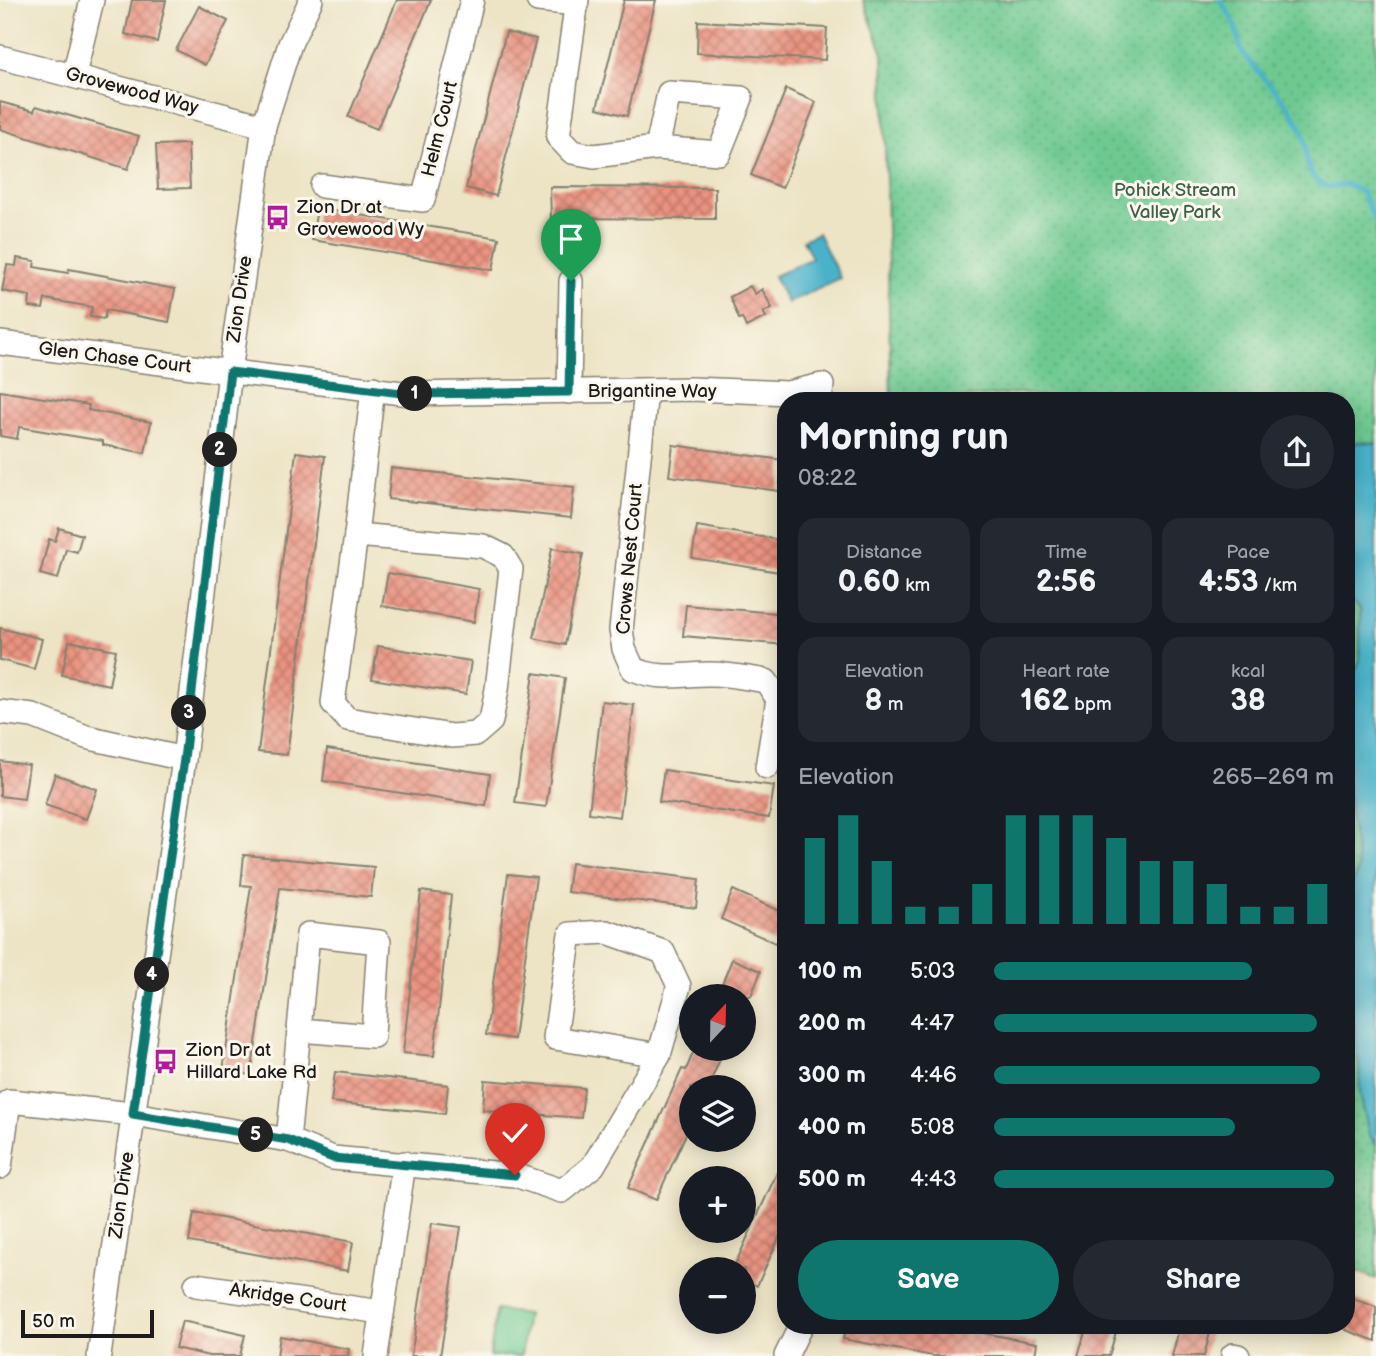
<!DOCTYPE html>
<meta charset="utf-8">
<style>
:root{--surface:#171b24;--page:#242831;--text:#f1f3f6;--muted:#9ea1a6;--accent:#0f766e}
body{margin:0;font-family:"Balsamiq Sans",sans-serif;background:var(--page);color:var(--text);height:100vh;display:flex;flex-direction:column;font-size:26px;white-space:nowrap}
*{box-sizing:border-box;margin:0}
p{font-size:23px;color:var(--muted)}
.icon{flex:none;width:38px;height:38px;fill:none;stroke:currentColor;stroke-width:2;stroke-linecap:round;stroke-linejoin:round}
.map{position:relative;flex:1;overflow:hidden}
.drawer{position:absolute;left:777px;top:392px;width:578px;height:942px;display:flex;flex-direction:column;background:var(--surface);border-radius:28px;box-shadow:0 4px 18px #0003}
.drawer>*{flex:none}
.needle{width:46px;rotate:22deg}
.tools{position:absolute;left:679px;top:984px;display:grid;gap:14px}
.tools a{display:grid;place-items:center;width:77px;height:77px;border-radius:50%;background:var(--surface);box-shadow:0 4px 18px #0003;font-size:35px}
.scale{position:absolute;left:21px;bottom:18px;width:133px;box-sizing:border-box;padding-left:7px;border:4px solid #1c1c1c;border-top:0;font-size:19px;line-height:24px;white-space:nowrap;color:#1c1c1c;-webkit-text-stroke:5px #fbf7ec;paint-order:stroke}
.pin{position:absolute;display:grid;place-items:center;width:60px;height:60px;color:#fff;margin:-72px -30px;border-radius:50% 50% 50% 0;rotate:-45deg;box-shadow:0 0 7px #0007}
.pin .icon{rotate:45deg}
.km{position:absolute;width:35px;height:35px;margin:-18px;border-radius:50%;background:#222;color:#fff;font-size:19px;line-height:35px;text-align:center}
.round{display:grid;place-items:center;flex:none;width:74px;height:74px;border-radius:37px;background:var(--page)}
.head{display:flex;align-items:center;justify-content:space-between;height:119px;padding:0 21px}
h1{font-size:38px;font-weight:700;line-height:52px}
.figures{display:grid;grid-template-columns:repeat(3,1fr);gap:10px;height:119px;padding:7px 21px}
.figures div{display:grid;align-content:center;border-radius:18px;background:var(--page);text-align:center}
.figures b{font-size:30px;font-weight:700}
.figures small{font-size:19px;font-weight:400}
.figures p{font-size:19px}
.chart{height:196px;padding:14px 21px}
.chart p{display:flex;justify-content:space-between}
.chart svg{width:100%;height:126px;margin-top:7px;stroke:var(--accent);stroke-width:6}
.cta{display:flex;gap:14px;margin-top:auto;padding:14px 21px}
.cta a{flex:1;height:80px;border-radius:42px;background:var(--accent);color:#fff;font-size:28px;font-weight:700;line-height:80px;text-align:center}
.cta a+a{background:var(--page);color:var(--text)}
ul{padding:0 21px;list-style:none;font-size:23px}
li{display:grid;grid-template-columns:112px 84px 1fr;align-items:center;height:52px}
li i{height:18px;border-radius:9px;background:var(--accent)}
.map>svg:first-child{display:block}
.green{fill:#6ec991;stroke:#457256;stroke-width:2}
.park{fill:url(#park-dots);stroke:#457256;stroke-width:2}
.water{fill:#4ab2c9;stroke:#336772;stroke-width:2}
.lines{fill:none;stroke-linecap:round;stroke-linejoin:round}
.stream{stroke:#4ab2c9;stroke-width:5}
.building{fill:url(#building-cross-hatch)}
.minor-casing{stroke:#848070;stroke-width:26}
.minor{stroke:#fff;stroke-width:23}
.route-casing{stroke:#fff;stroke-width:14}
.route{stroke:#0f766e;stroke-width:9}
.labels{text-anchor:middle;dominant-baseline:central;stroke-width:6;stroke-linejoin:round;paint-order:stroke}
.street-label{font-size:19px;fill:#1c1c1c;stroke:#fbf7ec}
.park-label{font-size:19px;fill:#3d614b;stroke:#fbf7ec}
.poi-label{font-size:19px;fill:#1c1c1c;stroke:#fbf7ec;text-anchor:start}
</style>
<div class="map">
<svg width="1376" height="1356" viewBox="0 0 1376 1356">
<defs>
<pattern id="park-dots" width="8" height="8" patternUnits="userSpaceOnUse" patternTransform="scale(1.75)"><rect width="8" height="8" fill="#6ec991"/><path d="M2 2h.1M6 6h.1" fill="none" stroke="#5fac7c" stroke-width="1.8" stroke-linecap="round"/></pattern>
<pattern id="building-cross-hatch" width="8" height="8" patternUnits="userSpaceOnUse" patternTransform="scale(1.75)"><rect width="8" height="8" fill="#ea9380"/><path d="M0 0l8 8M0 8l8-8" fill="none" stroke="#bd7768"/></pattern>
</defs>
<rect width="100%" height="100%" fill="#fbf7ec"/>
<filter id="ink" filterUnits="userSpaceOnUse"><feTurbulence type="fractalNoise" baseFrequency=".0143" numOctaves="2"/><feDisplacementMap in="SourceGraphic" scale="14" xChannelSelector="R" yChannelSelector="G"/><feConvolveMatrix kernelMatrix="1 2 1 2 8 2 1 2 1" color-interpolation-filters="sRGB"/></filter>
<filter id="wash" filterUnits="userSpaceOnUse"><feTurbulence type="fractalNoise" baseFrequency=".00686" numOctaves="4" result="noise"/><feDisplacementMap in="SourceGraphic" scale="28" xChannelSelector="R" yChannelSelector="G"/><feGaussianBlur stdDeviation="1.57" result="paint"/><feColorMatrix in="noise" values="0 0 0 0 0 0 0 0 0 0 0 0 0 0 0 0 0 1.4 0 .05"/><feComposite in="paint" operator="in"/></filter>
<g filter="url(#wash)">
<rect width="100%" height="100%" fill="#ede4c5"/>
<path class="green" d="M496 1310 527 1314 521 1356H490Z"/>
<path class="park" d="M863 0H1376V1279L1346 1267V401H1065L1021 393 936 401H891L883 54Z"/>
<g class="water">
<path d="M818 233 840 278 787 303 774 276 812 258 803 240Z"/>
<path d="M1355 442 1376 443V1146L1369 1134 1360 1094 1359 1064 1349 994 1347 957 1352 914 1350 892 1358 868 1346 783 1347 693 1352 676 1360 661V609L1346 595V469Z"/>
</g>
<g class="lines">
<path class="stream" d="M1220 0C1225 8 1230 15 1234 23 1238 33 1238 45 1244 54 1262 80 1290 101 1302 131 1309 148 1302 167 1317 181 1327 190 1336 186 1347 184L1362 192 1376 223"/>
</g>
<g id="blocks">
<g class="building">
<path d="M132 0H166L157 42 125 34Z"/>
<path d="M397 0H431L377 129 348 117Z"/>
<path d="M624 0H656L627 116 597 108Z"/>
<path d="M199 6 228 21 205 65 176 50Z"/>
<path d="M698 21 827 28 825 60 697 53Z"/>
<path d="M506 32 536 39 496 196 466 188Z"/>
<path d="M786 89 816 102 782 188 751 175Z"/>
<path d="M0 102 34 111 36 106 139 136 128 169 0 129Z"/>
<path d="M188 144 190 188 158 189 156 145Z"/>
<path d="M550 187 715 188V219L551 218Z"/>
<path d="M317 208 499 238 493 270 312 240Z"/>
<path d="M17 258 35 261 34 267 68 273 69 269 175 289 169 322 106 310 104 319 90 317 92 307 45 299 43 309 29 307 30 296 2 291 7 265 16 266Z"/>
<path d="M750 286 755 294 762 289 772 308 763 312 766 317 746 327 742 318 739 319 730 297Z"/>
<path d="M0 391 89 405 88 410 151 422 145 453 103 445V441L19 427 17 439 0 436Z"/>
<path d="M673 445 783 460 779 491 669 476Z"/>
<path d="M296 452 325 456 287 755 258 752Z"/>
<path d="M391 468 574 487 571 518 388 499Z"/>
<path d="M697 526 786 541V573L692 558Z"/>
<path d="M59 528 82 535 77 552 66 549 58 579 40 574 49 539 55 541Z"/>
<path d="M552 548 583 554 565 645 534 638Z"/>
<path d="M388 573 479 589 474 622 382 606Z"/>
<path d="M686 605 786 614V645L683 636Z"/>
<path d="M0 628 42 639 34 669 0 660Z"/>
<path d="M69 641 116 650 109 685 62 675Z"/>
<path d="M378 646 471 661 466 694 372 679Z"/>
<path d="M534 673 565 678 546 807 515 803Z"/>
<path d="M602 701 634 705 620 817 589 813Z"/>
<path d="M327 749 490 774 486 806 323 781Z"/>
<path d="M0 761 29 765 24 799 0 796Z"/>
<path d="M664 770 774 786 769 818 659 802Z"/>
<path d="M55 774 97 789 86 819 45 805Z"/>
<path d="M244 855 374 867 371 897 280 888 251 1075 223 1070 251 886 241 885Z"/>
<path d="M571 863 699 879 696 908 567 892Z"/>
<path d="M508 874 536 877 514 1039 486 1035Z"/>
<path d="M733 890 786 914V932L780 945 721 919Z"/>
<path d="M421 891 451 895 434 1056 403 1053Z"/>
<path d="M732 959 761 971 751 996H717Z"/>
<path d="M695 1048H725L708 1087H691V1123L656 1200 628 1188 682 1069 686 1070Z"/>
<path d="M335 1072 448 1085 445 1114 331 1102Z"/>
<path d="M485 1080 584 1088 581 1118 483 1110Z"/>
<path d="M786 1153V1222L757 1286 744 1280V1269H733Z"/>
<path d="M194 1213 353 1242 348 1271 189 1242Z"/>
<path d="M432 1223 461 1227 440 1356H411Z"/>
<path d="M1346 1296 1376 1307V1341L1346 1330Z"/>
<path d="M182 1321 245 1335 240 1356H209L175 1348Z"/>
<path d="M846 1325H939L1037 1343 1035 1356H933L843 1339Z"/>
<path d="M1087 1325H1118L1109 1356H1078Z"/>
<path d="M1180 1325H1212L1204 1356H1172Z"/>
<path d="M280 1336 349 1349 348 1356H277Z"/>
</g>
</g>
</g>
<g filter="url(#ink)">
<use href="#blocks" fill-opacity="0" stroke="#848070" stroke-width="2"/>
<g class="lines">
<defs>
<g id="minor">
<path d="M538 0 576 4"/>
<path d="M577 0 558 137 572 152 594 156 657 148 719 153 741 98 669 93 657 148"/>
<path d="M0 57 264 126"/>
<path d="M74 75 92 0"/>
<path d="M322 186 423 200 472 0"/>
<path d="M0 343 410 394 692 389 788 393 822 385 820 401"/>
<path d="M646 391 621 630 624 649 633 669C663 681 680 674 710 674 729 674 748 678 766 681L778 699 767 767"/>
<path d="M569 392 571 281"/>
<path d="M356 535 483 546 503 556 511 569 497 689 491 721 476 734 452 736 347 719 333 703Z"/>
<path d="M356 535 373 388"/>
<path d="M0 712 33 716 86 737 184 759"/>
<path d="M607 932 663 952 679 986 659 1055 555 1038 570 934Z"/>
<path d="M308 934 379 942 373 1036 299 1030Z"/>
<path d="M288 1140 299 1030"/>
<path d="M0 1167 9 1101 133 1114 288 1140 333 1158 515 1175 562 1191 593 1166 659 1055"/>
<path d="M196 1285 381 1312"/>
<path d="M1233 1355 1238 1356"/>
<path d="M99 1356 184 759 230 372 264 126 290 44 311 0"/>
<path d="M376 1356 404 1163"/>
<path d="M786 1356 801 1325"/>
</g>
</defs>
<use href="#minor" class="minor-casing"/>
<use href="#minor" class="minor"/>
</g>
</g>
<g class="lines" filter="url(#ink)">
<defs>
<path id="route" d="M515 1175 333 1158 288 1140 133 1114 184 759 230 372 410 394 569 392 571 281"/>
</defs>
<use href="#route" class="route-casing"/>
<use href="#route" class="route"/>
</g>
<defs>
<symbol id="bus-bare" viewBox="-9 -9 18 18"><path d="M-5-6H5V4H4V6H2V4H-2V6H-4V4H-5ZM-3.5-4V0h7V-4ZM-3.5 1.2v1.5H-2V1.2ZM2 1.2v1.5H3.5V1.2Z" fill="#b5179e" stroke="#fbf7ec" stroke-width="2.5" paint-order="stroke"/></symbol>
</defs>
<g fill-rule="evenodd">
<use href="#bus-bare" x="260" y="200" width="35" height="35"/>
<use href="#bus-bare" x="148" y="1044" width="35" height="35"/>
</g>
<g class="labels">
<g class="street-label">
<text transform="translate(132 91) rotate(15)">Grovewood Way</text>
<text transform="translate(440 129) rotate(-76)">Helm Court</text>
<text transform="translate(240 299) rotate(-82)">Zion Drive</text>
<text transform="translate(115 358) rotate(7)">Glen Chase Court</text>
<text x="652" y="391">Brigantine Way</text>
<text transform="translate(630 559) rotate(-85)">Crows Nest Court</text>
<text transform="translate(122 1195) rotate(-82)">Zion Drive</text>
<text transform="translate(288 1298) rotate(8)">Akridge Court</text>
</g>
<g class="park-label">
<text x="1175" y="190">Pohick Stream<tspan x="1175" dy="22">Valley Park</tspan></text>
</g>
<g class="poi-label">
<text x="297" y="207">Zion Dr at<tspan x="297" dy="22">Grovewood Wy</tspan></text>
<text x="186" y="1050">Zion Dr at<tspan x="186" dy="22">Hillard Lake Rd</tspan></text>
</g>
</g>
</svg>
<div class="tools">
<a><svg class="needle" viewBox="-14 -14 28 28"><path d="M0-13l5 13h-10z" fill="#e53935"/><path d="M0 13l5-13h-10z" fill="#9ea1a6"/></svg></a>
<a><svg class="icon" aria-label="layers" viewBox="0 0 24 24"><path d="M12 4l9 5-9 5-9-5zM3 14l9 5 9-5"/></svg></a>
<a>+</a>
<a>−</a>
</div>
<div class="scale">50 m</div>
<div class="pin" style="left:571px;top:281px;background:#1e9e55"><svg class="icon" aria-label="arrive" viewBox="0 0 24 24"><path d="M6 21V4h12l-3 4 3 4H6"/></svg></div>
<div class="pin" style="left:515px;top:1175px;background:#d93025"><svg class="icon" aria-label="check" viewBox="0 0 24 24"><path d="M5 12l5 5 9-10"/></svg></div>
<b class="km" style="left:415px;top:394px">1</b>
<b class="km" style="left:220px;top:450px">2</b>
<b class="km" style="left:189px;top:713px">3</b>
<b class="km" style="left:152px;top:975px">4</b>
<b class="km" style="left:256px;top:1135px">5</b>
<section class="drawer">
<div class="head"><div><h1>Morning run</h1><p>08:22</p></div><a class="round"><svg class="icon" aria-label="share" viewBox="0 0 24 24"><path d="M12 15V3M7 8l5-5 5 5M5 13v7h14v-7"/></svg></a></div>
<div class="figures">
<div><p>Distance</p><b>0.60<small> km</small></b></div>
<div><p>Time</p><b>2:56</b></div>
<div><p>Pace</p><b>4:53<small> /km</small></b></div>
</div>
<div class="figures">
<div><p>Elevation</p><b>8<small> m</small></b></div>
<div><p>Heart rate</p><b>162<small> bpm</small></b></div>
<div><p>kcal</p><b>38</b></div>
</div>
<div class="chart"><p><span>Elevation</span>265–269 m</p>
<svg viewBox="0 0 160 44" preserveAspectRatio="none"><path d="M5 44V14M15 44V6M25 44V22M35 44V38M45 44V38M55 44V30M65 44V6M75 44V6M85 44V6M95 44V14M105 44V22M115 44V22M125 44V30M135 44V38M145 44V38M155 44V30"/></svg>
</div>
<ul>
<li><b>100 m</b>5:03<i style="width:76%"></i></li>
<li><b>200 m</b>4:47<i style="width:95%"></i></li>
<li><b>300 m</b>4:46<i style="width:96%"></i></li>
<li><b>400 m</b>5:08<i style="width:71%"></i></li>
<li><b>500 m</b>4:43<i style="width:100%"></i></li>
</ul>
<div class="cta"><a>Save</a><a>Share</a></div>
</section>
</div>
